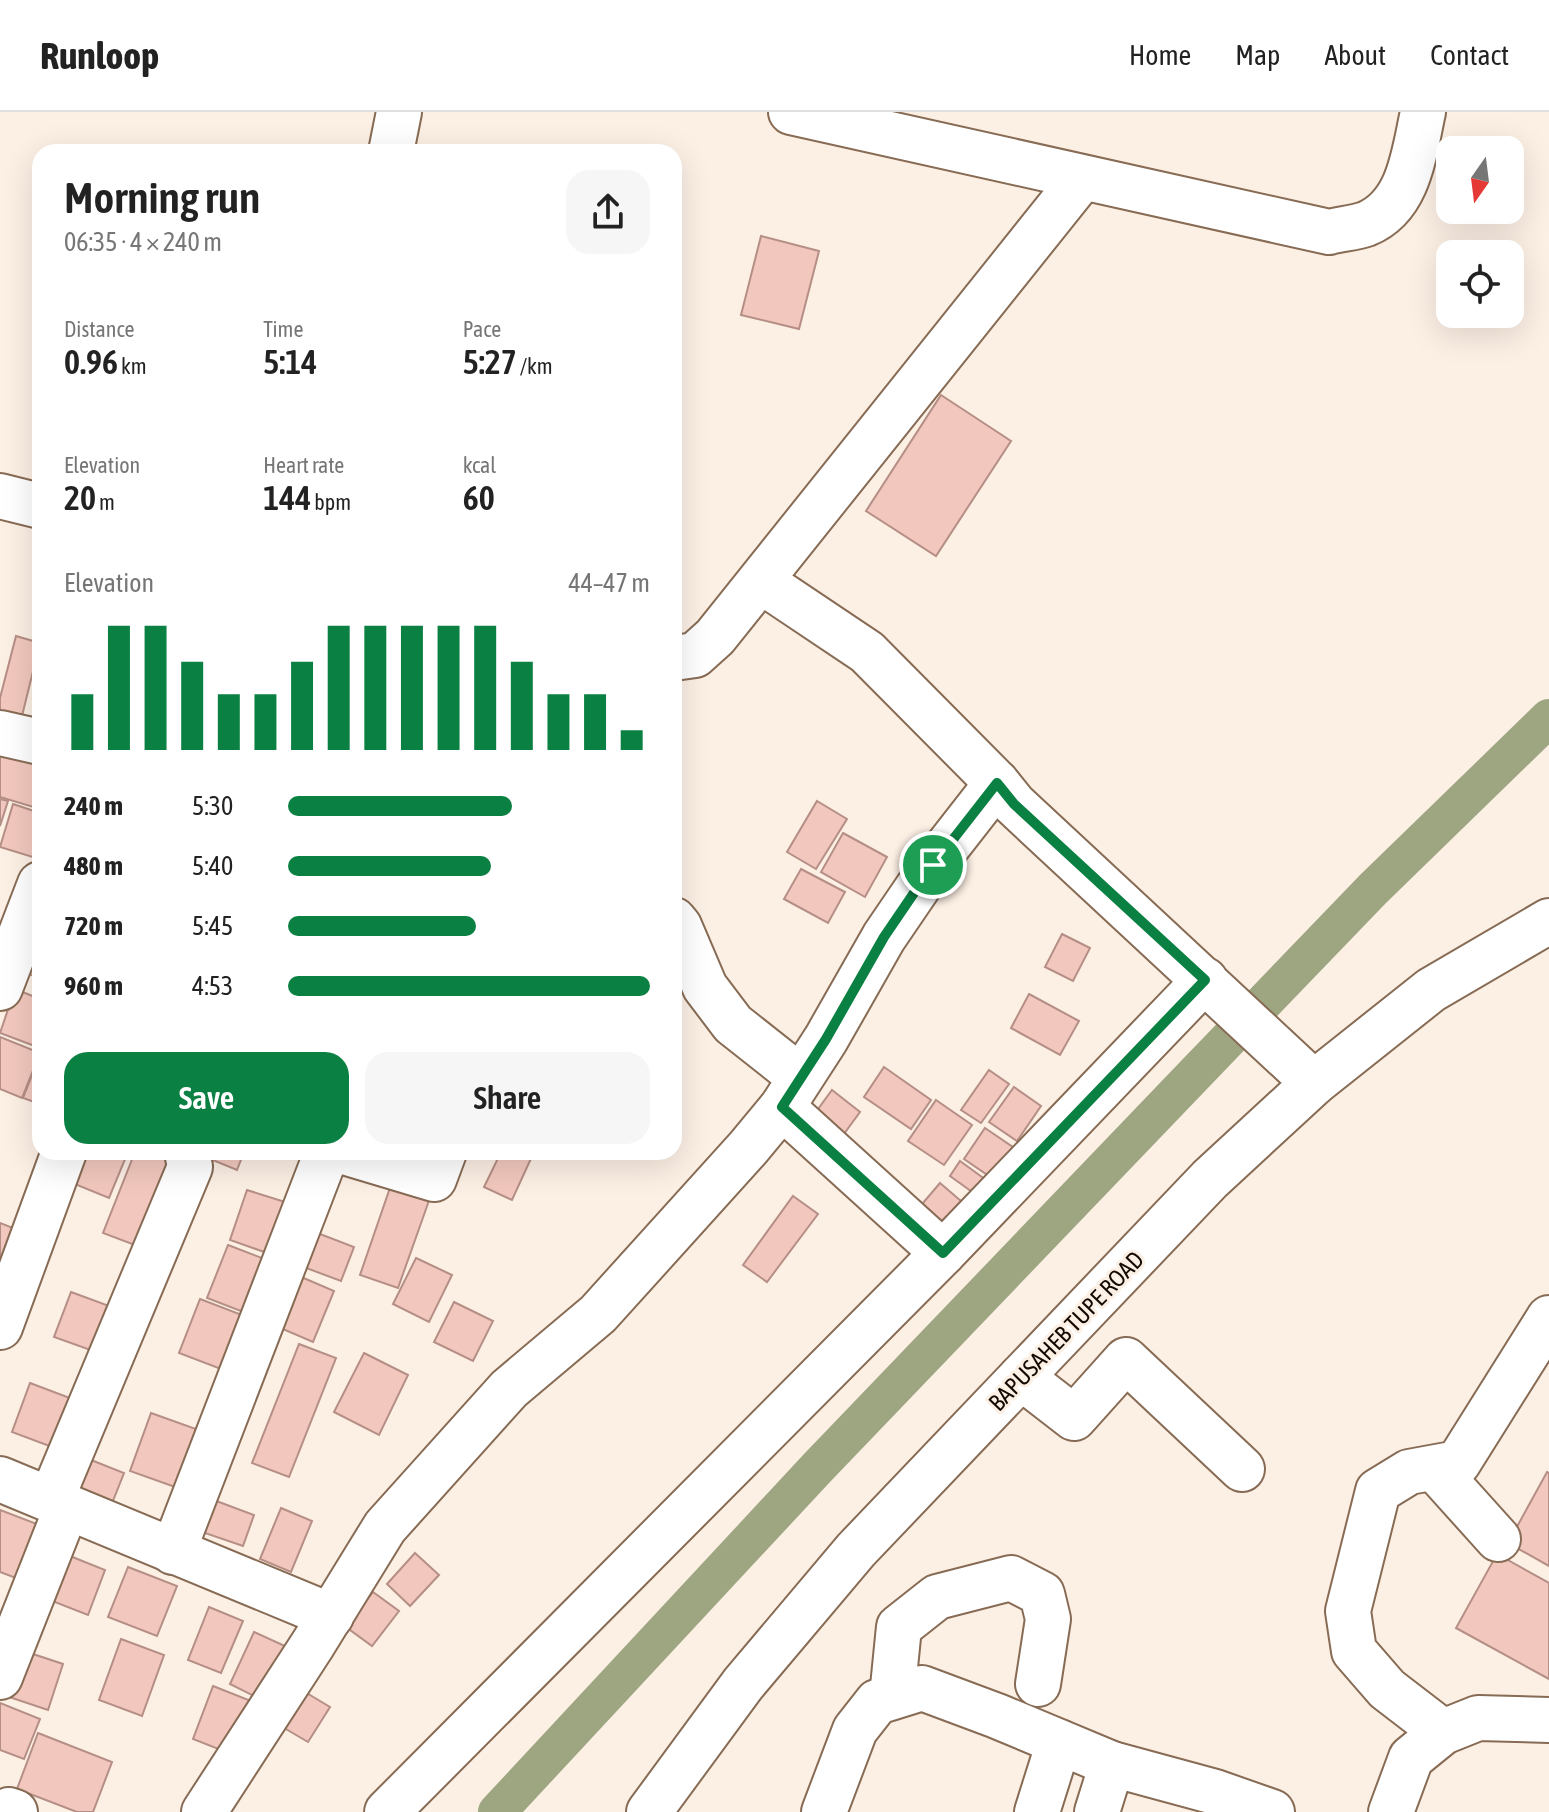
<!DOCTYPE html>
<meta charset="utf-8">
<style>
:root{--surface:#fff;--page:#f6f6f6;--text:#222;--muted:#767676;--line:#e0e0e0;--accent:#0b8043}
body{margin:0;font-family:"Asap Condensed",sans-serif;background:var(--page);color:var(--text);height:100vh;display:flex;flex-direction:column;font-size:30px;white-space:nowrap}
*{box-sizing:border-box;margin:0}
p{font-size:26px;color:var(--muted)}
.icon{flex:none;width:44px;height:44px;fill:none;stroke:currentColor;stroke-width:2;stroke-linecap:round;stroke-linejoin:round}
.map{position:relative;flex:1;overflow:hidden}
.panel{position:absolute;left:32px;top:32px;width:650px;height:1016px;display:flex;flex-direction:column;background:var(--surface);border-radius:24px;box-shadow:0 8px 32px #0002}
.panel>*{flex:none}
.needle{width:52px;rotate:194deg}
.controls{position:absolute;left:1436px;top:24px;display:grid;gap:16px}
.controls a{display:grid;place-items:center;width:88px;height:88px;border-radius:16px;background:var(--surface);box-shadow:0 8px 32px #0002;font-size:40px}
.pin{position:absolute;display:grid;place-items:center;width:68px;height:68px;color:#fff;margin:-34px;border:4px solid #fff;border-radius:50%;box-shadow:0 2px 8px #0007}
.round{display:grid;place-items:center;flex:none;width:84px;height:84px;border-radius:24px;background:var(--page)}
.headline{display:flex;align-items:center;justify-content:space-between;height:136px;padding:0 32px}
h1{font-size:44px;font-weight:600;line-height:60px}
.figures{display:grid;grid-template-columns:repeat(3,1fr);gap:12px;height:136px;padding:8px 32px}
.figures div{display:grid;align-content:center}
.figures b{font-size:34px;font-weight:600}
.figures small{font-size:22px;font-weight:400}
.figures p{font-size:22px}
.chart{height:224px;padding:16px 32px}
.chart p{display:flex;justify-content:space-between}
.chart svg{width:100%;height:144px;margin-top:8px;stroke:var(--accent);stroke-width:6}
.primary-button{display:flex;gap:16px;margin-top:auto;padding:16px 32px}
.primary-button a{flex:1;height:92px;border-radius:24px;background:var(--accent);color:#fff;font-size:32px;font-weight:600;line-height:92px;text-align:center}
.primary-button a+a{background:var(--page);color:var(--text)}
ul{padding:0 32px;list-style:none;font-size:26px}
li{display:grid;grid-template-columns:128px 96px 1fr;align-items:center;height:60px}
li i{height:20px;border-radius:10px;background:var(--accent)}
header{display:flex;align-items:center;gap:48px;box-sizing:border-box;height:112px;padding:0 40px;background:var(--surface);border-bottom:2px solid var(--line)}
header strong{font-size:38px}
nav{display:flex;gap:44px;margin-inline-start:auto;font-size:28px}
.map>svg:first-child{display:block}
.lines{fill:none;stroke-linecap:round;stroke-linejoin:round}
.canal{stroke:#9da581;stroke-width:38}
.building{fill:#f2c8be;stroke:#b58e85;stroke-width:2}
.minor-casing{stroke:#876b54;stroke-width:48}
.minor{stroke:#fff;stroke-width:44}
.route-casing{stroke:#fff;stroke-width:16}
.route{stroke:#0b8043;stroke-width:10}
.labels{text-anchor:middle;dominant-baseline:central;stroke-width:6;stroke-linejoin:round;paint-order:stroke}
.street-label{font-size:24px;fill:#130903;stroke:#fcefe4}
</style>
<header>
<strong>Runloop</strong>
<nav><a>Home</a><a>Map</a><a>About</a><a>Contact</a></nav>
</header>
<div class="map">
<svg width="1549" height="1700" viewBox="0 0 1549 1700">
<rect width="100%" height="100%" fill="#fcefe4"/>
<g class="lines">
<path class="canal" d="M497 1700 817 1356 1193 964 1373 777 1549 606"/>
</g>
<g class="building">
<path d="M761 124 819 139 799 217 741 203Z"/>
<path d="M941 283 1011 329 936 444 866 399Z"/>
<path d="M16 524 40 531 21 608 0 603V586Z"/>
<path d="M0 634 40 647V697L0 685Z"/>
<path d="M0 687 8 689 0 714Z"/>
<path d="M817 689 847 707 816 757 787 740Z"/>
<path d="M13 692 40 701 39 747 0 735Z"/>
<path d="M843 721 887 745 865 785 821 760Z"/>
<path d="M801 757 845 780 828 811 784 787Z"/>
<path d="M40 818V866L26 861Z"/>
<path d="M1062 822 1090 836 1073 869 1045 855Z"/>
<path d="M15 877 40 887V936L0 921Z"/>
<path d="M1029 882 1079 909 1060 943 1011 916Z"/>
<path d="M0 925 40 941 22 986 0 977Z"/>
<path d="M40 943V992L23 986Z"/>
<path d="M884 955 931 988 911 1017 864 985Z"/>
<path d="M989 958 1009 972 981 1011 961 998Z"/>
<path d="M1014 975 1041 994 1017 1029 989 1010Z"/>
<path d="M832 978 860 1000 838 1030 810 1008Z"/>
<path d="M936 988 972 1013 944 1053 908 1029Z"/>
<path d="M985 1016 1026 1044 1005 1075 964 1047Z"/>
<path d="M77 1040H128L109 1086 65 1068Z"/>
<path d="M135 1040H176L148 1138 103 1121Z"/>
<path d="M193 1040H244L237 1058Z"/>
<path d="M501 1040H534L512 1088 484 1075Z"/>
<path d="M960 1049 997 1076 986 1090 950 1064Z"/>
<path d="M392 1070 431 1083 398 1176 360 1163Z"/>
<path d="M940 1071 968 1095 944 1122 917 1098Z"/>
<path d="M247 1078 288 1091 270 1142 230 1128Z"/>
<path d="M793 1084 818 1102 767 1170 743 1153Z"/>
<path d="M0 1111 18 1118 0 1166Z"/>
<path d="M307 1117 354 1135 341 1169 293 1151Z"/>
<path d="M228 1133 267 1148 246 1201 207 1186Z"/>
<path d="M416 1146 452 1163 429 1210 393 1192Z"/>
<path d="M292 1161 334 1179 313 1230 271 1212Z"/>
<path d="M71 1180 112 1195 96 1240 54 1225Z"/>
<path d="M200 1187 242 1203 221 1257 179 1241Z"/>
<path d="M454 1190 493 1209 473 1249 434 1230Z"/>
<path d="M299 1232 336 1246 289 1365 252 1351Z"/>
<path d="M364 1241 408 1263 379 1323 334 1300Z"/>
<path d="M30 1271 70 1286 52 1335 12 1320Z"/>
<path d="M151 1301 196 1317 175 1375 130 1359Z"/>
<path d="M81 1344 124 1361 107 1404 64 1387Z"/>
<path d="M1547 1360 1549 1361V1454L1508 1431Z"/>
<path d="M211 1387 254 1403 243 1434 199 1419Z"/>
<path d="M281 1396 312 1409 291 1460 260 1447Z"/>
<path d="M0 1398 42 1414 21 1468 0 1460Z"/>
<path d="M60 1440 105 1458 88 1503 42 1485Z"/>
<path d="M415 1441 439 1463 410 1494 387 1472Z"/>
<path d="M1497 1442 1549 1471V1567L1456 1516Z"/>
<path d="M128 1455 177 1474 157 1524 108 1505Z"/>
<path d="M373 1480 399 1499 372 1534 346 1515Z"/>
<path d="M209 1495 243 1509 221 1561 188 1548Z"/>
<path d="M254 1520 287 1535 262 1588 230 1572Z"/>
<path d="M121 1527 164 1543 142 1604 99 1588Z"/>
<path d="M15 1536 63 1552 48 1598 0 1582Z"/>
<path d="M213 1574 251 1589 231 1642 193 1627Z"/>
<path d="M300 1577 330 1595 308 1630 279 1613Z"/>
<path d="M0 1591 40 1607 24 1647 0 1638Z"/>
<path d="M38 1621 112 1650 93 1700H77L17 1677Z"/>
</g>
<g class="lines">
<defs>
<g id="minor">
<path d="M791 0 1329 120C1340 117 1355 116 1366 112 1410 94 1414 40 1423 0"/>
<path d="M391 40 399 0"/>
<path d="M0 384 40 394"/>
<path d="M761 469 867 540 997 671 1014 692 1314 971"/>
<path d="M674 546 695 543 715 525 1082 66"/>
<path d="M0 621 40 630"/>
<path d="M674 808 679 814 705 875 733 912 800 965"/>
<path d="M0 876 40 772"/>
<path d="M782 995 943 1141"/>
<path d="M344 1040 434 1067 444 1040"/>
<path d="M0 1215 64 1040"/>
<path d="M1021 1265 1074 1306 1126 1248 1242 1357"/>
<path d="M1435 1357 1498 1427"/>
<path d="M0 1367 331 1504"/>
<path d="M51 1388 190 1055 187 1040"/>
<path d="M173 1440 327 1040"/>
<path d="M0 1565 67 1395"/>
<path d="M892 1585 899 1515 937 1485 1011 1466 1042 1482 1048 1507 1038 1572"/>
<path d="M1443 1620 1387 1577 1354 1539 1348 1499 1378 1379 1409 1360 1458 1351 1549 1206"/>
<path d="M9 1698 15 1700"/>
<path d="M204 1700 313 1532 385 1415 509 1277 598 1202 748 1036 782 995 826 927 884 825 933 753 997 671"/>
<path d="M387 1700 943 1141 1205 868"/>
<path d="M649 1700 743 1572 856 1438 1210 1067 1314 971 1431 878 1549 809"/>
<path d="M824 1700 855 1618 877 1590 922 1576 997 1604 1112 1652 1215 1680 1272 1700"/>
<path d="M1037 1700 1059 1630"/>
<path d="M1097 1700 1112 1652"/>
<path d="M1391 1700 1411 1646 1443 1620 1478 1606 1549 1608"/>
</g>
</defs>
<use href="#minor" class="minor-casing"/>
<use href="#minor" class="minor"/>
</g>
<g class="lines">
<defs>
<path id="route" d="M997 671 1014 692 1205 868 943 1141 782 995 826 927 884 825 933 753Z"/>
</defs>
<use href="#route" class="route-casing"/>
<use href="#route" class="route"/>
</g>
<g class="labels">
<g class="street-label">
<text transform="translate(1066 1219) rotate(-46)">BAPUSAHEB TUPE ROAD</text>
</g>
</g>
</svg>
<div class="controls">
<a><svg class="needle" viewBox="-14 -14 28 28"><path d="M0-13l5 13h-10z" fill="#e53935"/><path d="M0 13l5-13h-10z" fill="#767676"/></svg></a>
<a><svg class="icon" aria-label="locate" viewBox="0 0 24 24"><circle cx="12" cy="12" r="6"/><path d="M12 2v4M12 18v4M2 12h4M18 12h4"/></svg></a>
</div>
<div class="pin" style="left:933px;top:753px;background:#1e9e55"><svg class="icon" aria-label="arrive" viewBox="0 0 24 24"><path d="M6 21V4h12l-3 4 3 4H6"/></svg></div>
<section class="panel">
<div class="headline"><div><h1>Morning run</h1><p>06:35 · 4 × 240 m</p></div><a class="round"><svg class="icon" aria-label="share" viewBox="0 0 24 24"><path d="M12 15V3M7 8l5-5 5 5M5 13v7h14v-7"/></svg></a></div>
<div class="figures">
<div><p>Distance</p><b>0.96<small> km</small></b></div>
<div><p>Time</p><b>5:14</b></div>
<div><p>Pace</p><b>5:27<small> /km</small></b></div>
</div>
<div class="figures">
<div><p>Elevation</p><b>20<small> m</small></b></div>
<div><p>Heart rate</p><b>144<small> bpm</small></b></div>
<div><p>kcal</p><b>60</b></div>
</div>
<div class="chart"><p><span>Elevation</span>44–47 m</p>
<svg viewBox="0 0 160 44" preserveAspectRatio="none"><path d="M5 44V27M15 44V6M25 44V6M35 44V17M45 44V27M55 44V27M65 44V17M75 44V6M85 44V6M95 44V6M105 44V6M115 44V6M125 44V17M135 44V27M145 44V27M155 44V38"/></svg>
</div>
<ul>
<li><b>240 m</b>5:30<i style="width:62%"></i></li>
<li><b>480 m</b>5:40<i style="width:56%"></i></li>
<li><b>720 m</b>5:45<i style="width:52%"></i></li>
<li><b>960 m</b>4:53<i style="width:100%"></i></li>
</ul>
<div class="primary-button"><a>Save</a><a>Share</a></div>
</section>
</div>
